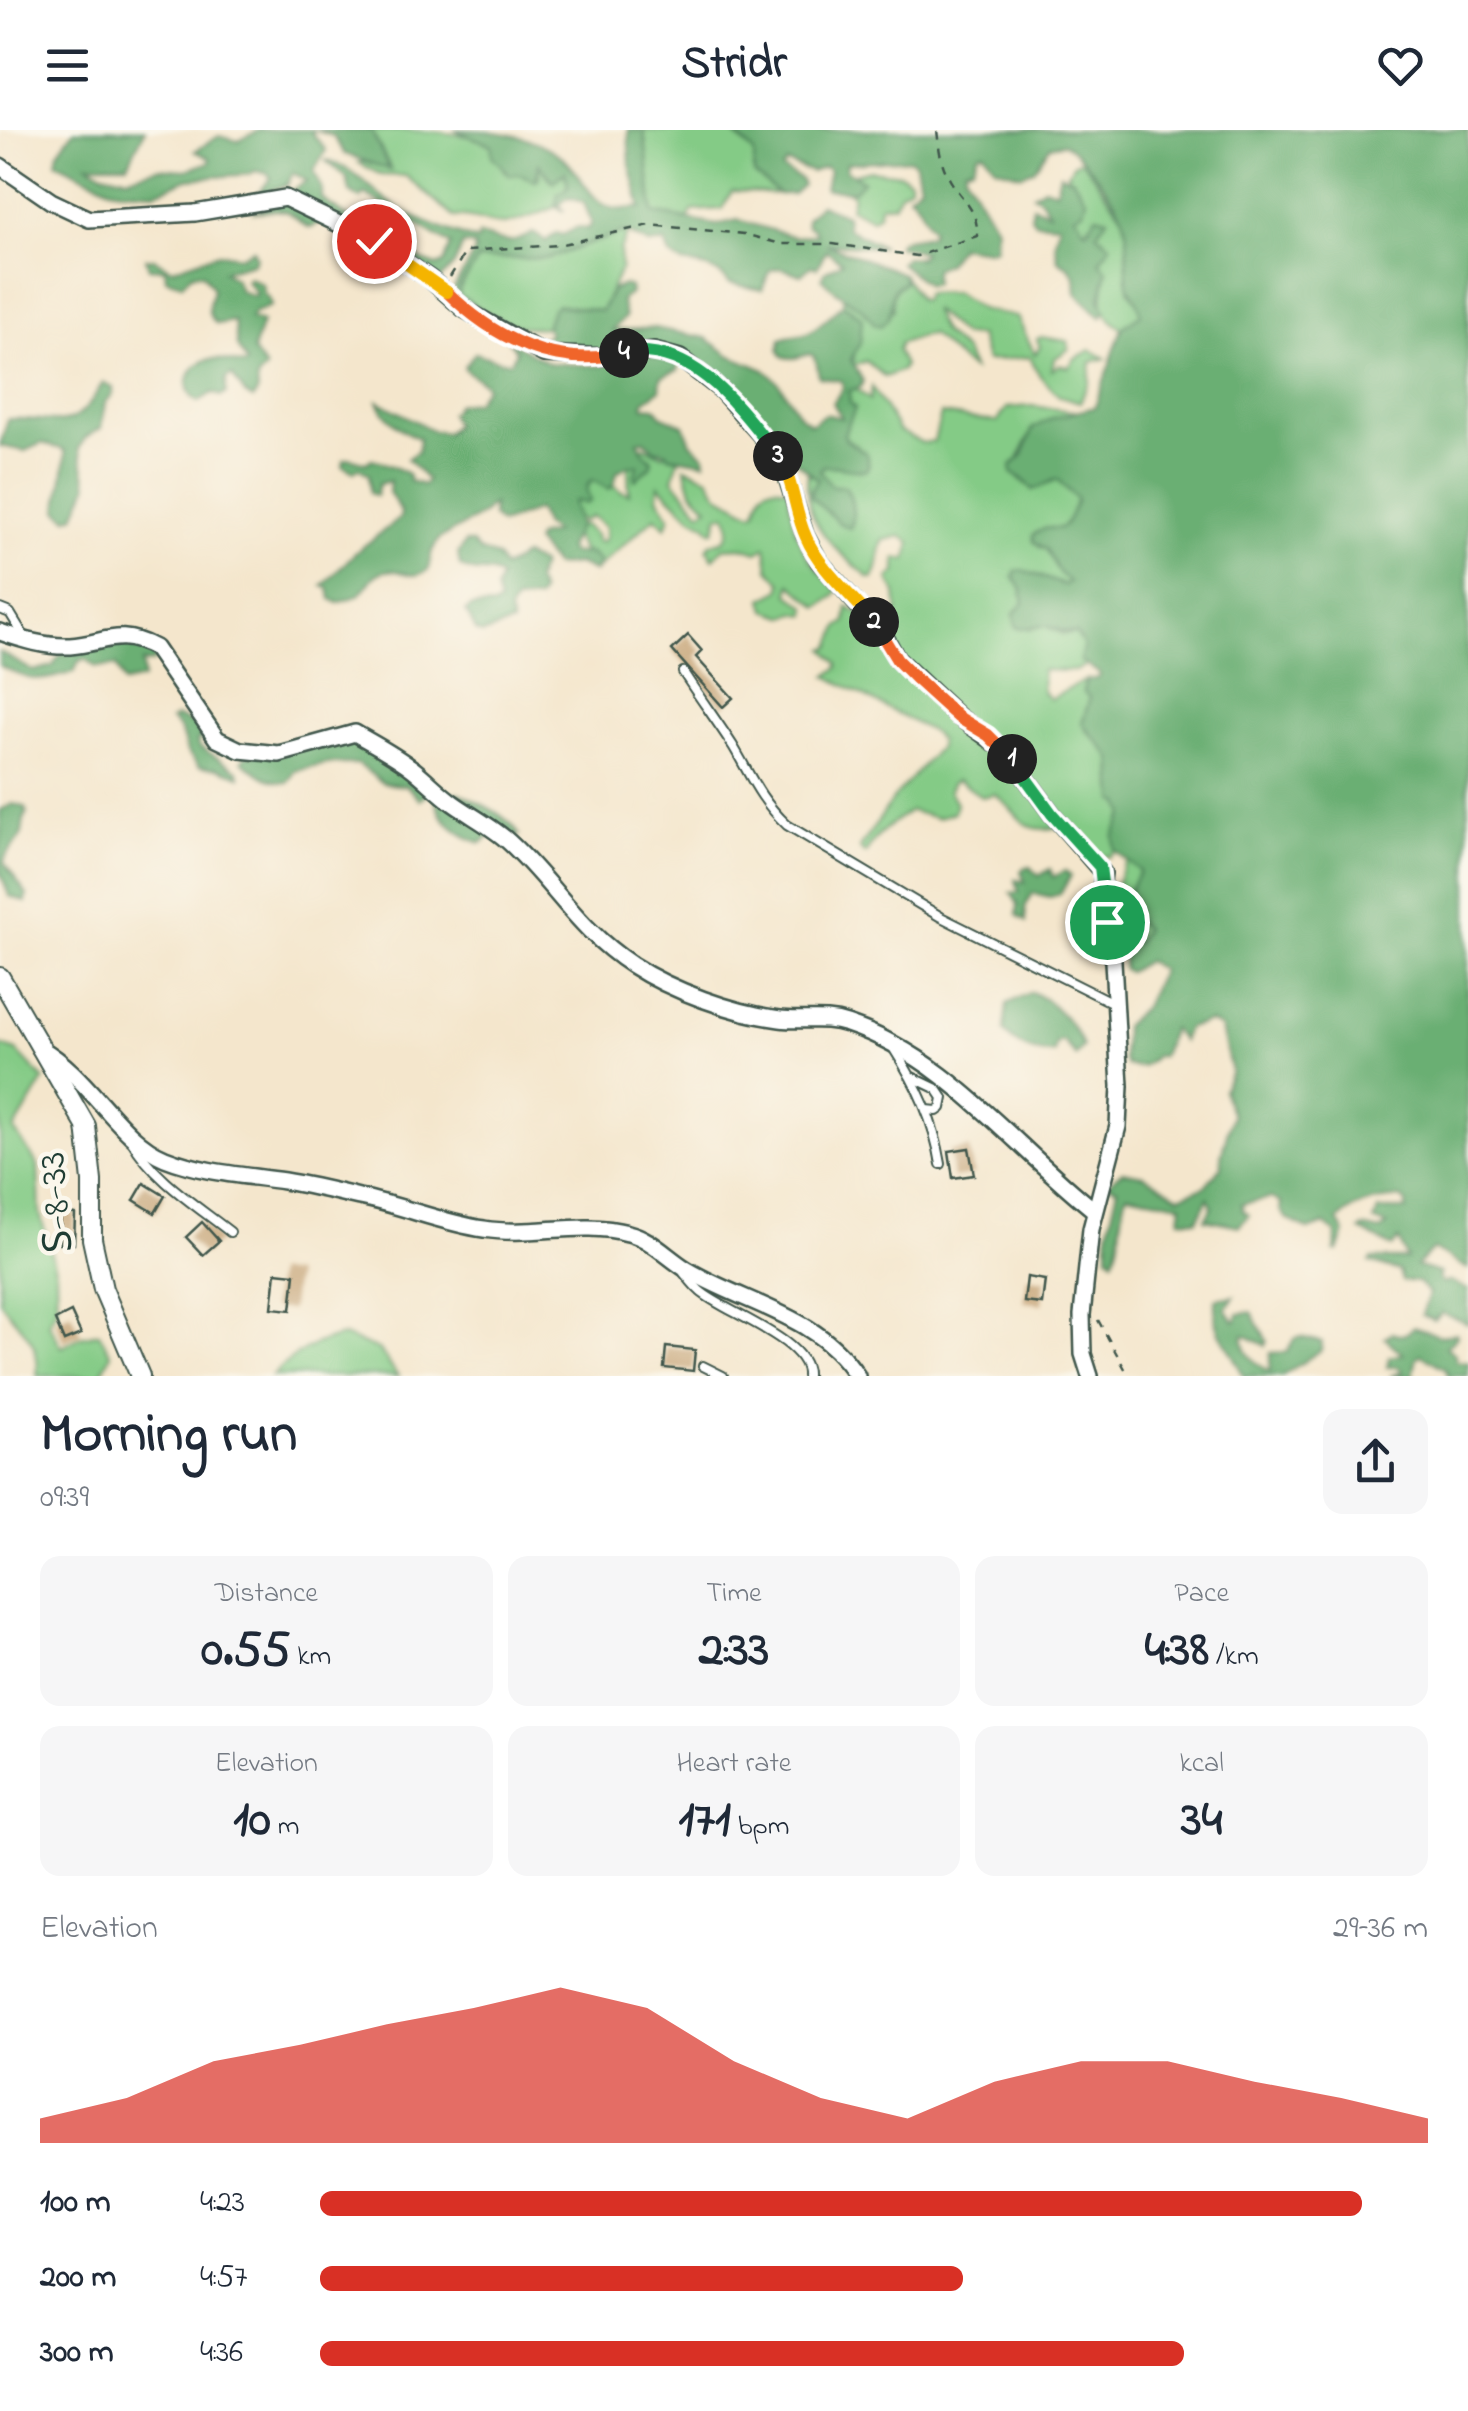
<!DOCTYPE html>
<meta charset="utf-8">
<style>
:root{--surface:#fff;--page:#f6f6f7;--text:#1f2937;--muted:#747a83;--accent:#d93025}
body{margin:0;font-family:"Indie Flower","Noto Sans Armenian",sans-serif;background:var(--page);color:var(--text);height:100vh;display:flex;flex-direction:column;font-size:38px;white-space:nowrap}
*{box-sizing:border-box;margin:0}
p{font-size:32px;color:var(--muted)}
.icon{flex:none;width:55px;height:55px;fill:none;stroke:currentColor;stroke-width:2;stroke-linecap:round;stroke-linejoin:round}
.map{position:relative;height:1246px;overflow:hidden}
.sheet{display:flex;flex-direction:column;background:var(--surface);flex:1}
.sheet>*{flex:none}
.pin{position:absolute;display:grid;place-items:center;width:85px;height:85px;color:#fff;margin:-42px;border:5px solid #fff;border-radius:50%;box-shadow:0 2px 10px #0007}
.km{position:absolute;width:50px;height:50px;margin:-25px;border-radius:50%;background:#222;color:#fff;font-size:28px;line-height:50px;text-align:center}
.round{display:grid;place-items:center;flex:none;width:105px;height:105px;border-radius:20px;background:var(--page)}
.head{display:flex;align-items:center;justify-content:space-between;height:170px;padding:0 40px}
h1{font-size:55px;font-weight:800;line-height:75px}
.stats{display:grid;grid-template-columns:repeat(3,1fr);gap:15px;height:170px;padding:10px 40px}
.stats div{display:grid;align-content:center;border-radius:20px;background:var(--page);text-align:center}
.stats b{font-size:50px;font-weight:800}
.stats small{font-size:28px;font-weight:400}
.stats p{font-size:28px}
.chart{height:280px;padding:20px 40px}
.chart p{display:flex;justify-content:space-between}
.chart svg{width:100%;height:180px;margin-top:10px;fill:var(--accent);opacity:.7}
ul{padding:0 40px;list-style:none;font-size:32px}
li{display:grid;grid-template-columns:160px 120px 1fr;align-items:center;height:75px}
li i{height:25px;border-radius:12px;background:var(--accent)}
header{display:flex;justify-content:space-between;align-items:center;height:130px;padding:0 40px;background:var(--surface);font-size:45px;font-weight:800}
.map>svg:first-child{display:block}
.green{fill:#84cb86;stroke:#52845d;stroke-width:2.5}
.forest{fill:#6baf73;stroke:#457654;stroke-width:2.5}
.building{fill:#c9a97e}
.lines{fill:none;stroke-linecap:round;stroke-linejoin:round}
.service-casing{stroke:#3f564b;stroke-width:12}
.minor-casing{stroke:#3f564b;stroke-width:20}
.tertiary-casing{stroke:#3f564b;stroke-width:22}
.path{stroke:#3f564b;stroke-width:2.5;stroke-dasharray:8 8;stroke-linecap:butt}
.service{stroke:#fff;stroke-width:8}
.minor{stroke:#fff;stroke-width:15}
.tertiary{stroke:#fff;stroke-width:18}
.split-1-casing{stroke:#fff;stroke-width:20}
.split-2-casing{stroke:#fff;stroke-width:20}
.split-3-casing{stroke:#fff;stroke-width:20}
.split-4-casing{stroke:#fff;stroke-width:20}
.split-5-casing{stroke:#fff;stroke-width:20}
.split-6-casing{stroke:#fff;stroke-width:20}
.split-1{stroke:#22a559;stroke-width:12}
.split-2{stroke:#f0652b;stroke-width:12}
.split-3{stroke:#f5b400;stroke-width:12}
.split-4{stroke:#22a559;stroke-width:12}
.split-5{stroke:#f0652b;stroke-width:12}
.split-6{stroke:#f5b400;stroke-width:12}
.labels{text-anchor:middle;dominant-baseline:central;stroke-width:9;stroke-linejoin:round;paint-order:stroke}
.street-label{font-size:40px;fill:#1f3d34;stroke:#fbf7ec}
</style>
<header><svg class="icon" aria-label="menu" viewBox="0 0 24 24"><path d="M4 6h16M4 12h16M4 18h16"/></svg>Stridr<svg class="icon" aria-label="heart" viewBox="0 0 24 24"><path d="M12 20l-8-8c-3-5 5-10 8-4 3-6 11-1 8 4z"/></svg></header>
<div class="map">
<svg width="1468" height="1246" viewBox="0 0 1468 1246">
<rect width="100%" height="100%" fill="#fbf7ec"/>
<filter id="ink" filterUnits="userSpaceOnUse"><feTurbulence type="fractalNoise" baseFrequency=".01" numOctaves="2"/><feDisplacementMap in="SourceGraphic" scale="20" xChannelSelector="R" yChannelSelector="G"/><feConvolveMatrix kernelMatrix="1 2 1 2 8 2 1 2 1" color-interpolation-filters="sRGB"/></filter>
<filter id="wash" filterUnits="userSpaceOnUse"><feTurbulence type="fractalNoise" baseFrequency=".0048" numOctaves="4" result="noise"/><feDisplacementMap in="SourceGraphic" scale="40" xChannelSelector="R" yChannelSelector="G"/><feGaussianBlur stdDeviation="2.25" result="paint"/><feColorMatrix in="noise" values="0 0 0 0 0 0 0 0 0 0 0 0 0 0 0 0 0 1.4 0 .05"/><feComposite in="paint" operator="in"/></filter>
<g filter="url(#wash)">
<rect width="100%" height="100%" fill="#f4e6cc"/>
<g class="green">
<path d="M371 0C407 0 459 0 489 13 497 19 500 32 504 41L539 48 538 34 551 50 565 42 568 56 555 73 556 76C551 80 509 95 502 94 485 94 472 85 454 87L406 46 382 45 359 33 365 31 391 39Z"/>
<path d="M644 0H730L754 22 755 44 779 64 732 61 722 79 692 81 688 89 653 83Z"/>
<path d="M1082 30 1123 87 1128 109 1129 160 1141 177V184L1122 198C1097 184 1101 166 1107 140L1099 131 1111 115 1095 103 1099 100 1088 94V99L1082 97 1075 85 1080 60 1067 45 1074 33Z"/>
<path d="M870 40 901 44 910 50V56L900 62 894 74 880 75 879 84 872 89 850 78 853 65 846 60H854L862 52 851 45Z"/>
<path d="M621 103H628L620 120 621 138 601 181 563 175 552 179 546 197C505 201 493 184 460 166L459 159 478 129 549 128Z"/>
<path d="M903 144 919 170H923L925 163 954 162 980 179 1017 187 1035 224 1040 217 1037 209 1041 207 1068 211 1069 219 1054 229 1052 240 1060 235 1069 237 1075 228 1091 220 1105 228 1091 232 1089 252 1080 272 1059 266 1040 246 1030 227 986 231 979 206 962 205 932 179 942 202 964 221 973 240C965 237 941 212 930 204L900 213 897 221 904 235 902 240 885 247 866 231 853 236 858 184 843 174V167L868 182 893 180C891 163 893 161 905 151Z"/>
<path d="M854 257 870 270 872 257 899 301 923 313 934 311 941 284 997 292 1007 278 1032 276 1080 282 1053 288 1033 298 1012 343 1028 355H1046L1057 349 1077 369 1066 396 1061 400 1046 398 1039 417 1046 418 1059 443 1070 451 1064 455 1014 448 1022 459 1024 473 1020 479 1030 499 1044 495 1063 504 1076 503 1084 515 1080 530 1086 535 1075 541 1042 540 1043 562 1050 569 1086 550 1083 561 1090 568 1086 600 1106 618 1112 628 1113 660 1125 683 1114 706 1115 721 1109 727 1086 723 1058 697C1020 706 1021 683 995 664L982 667 958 650 952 653 949 661 956 673 954 682 937 688 910 681C893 692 876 704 866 723L864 724 860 718 893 669 939 617V610L932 602 827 546 838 538V533L825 519 831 517 839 497 846 492 848 477 888 500V484L898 482 896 464 889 449 896 442V428L907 430 911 412 901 406 884 410C878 417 882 433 873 448L868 447C834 417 801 393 808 343L818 349 811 360V367L839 393 853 392 848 361 832 356 820 341 823 336H848L860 341 868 329C864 315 849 316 843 304L855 278 850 273 849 261Z"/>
<path d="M639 315 663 325 667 322 670 326 679 329 673 349 701 382 708 377 692 361 685 337 708 347 719 365 752 383 756 381C764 358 761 354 788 358 793 407 802 426 838 460L835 466 819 477 791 454 789 464 807 477V485L795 483 787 487 766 480 763 469 780 460 782 453 769 439 766 417 757 422 742 417 723 418 713 429 707 419 711 413 723 411C731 403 731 396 727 385H719L714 401H711L705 394 690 386 659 355 658 367 670 387 666 397 655 387 599 437 598 431 583 422 573 405 579 395H584L595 405 597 412H602L605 409V397L592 386 583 391 577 387 573 372 579 371 592 350 609 359 614 355 620 361 629 364 628 336 639 334 635 350 643 322Z"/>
<path d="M1127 729 1141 740 1126 765 1130 786 1145 798 1136 813 1121 818 1123 821 1118 822C1110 778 1106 771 1127 729Z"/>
<path d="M0 915 17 921 44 950 14 1000 38 1035 40 1083 56 1142 57 1177 49 1193 62 1217 80 1207 99 1203 111 1224 100 1246H37C41 1207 19 1199 0 1171Z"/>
<path d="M343 1206 379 1220 398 1246H272C291 1226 315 1211 343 1206Z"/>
</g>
<g class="forest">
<path d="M74 0H145L128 34H88L103 43 128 47 158 38 186 40 210 32V28L195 21 219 6 238 11 260 0H314L312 3 326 20 314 41 322 59V69L356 93 354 96 322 91 311 98C300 95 299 88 289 83 278 77 264 82 252 82L294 67 292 60 307 51 293 43 287 55 257 65 271 48 267 43 255 41 250 44 188 49 156 62 121 60 110 58 56 32 58 22Z"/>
<path d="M316 0H371L390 40 345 24 333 6Z"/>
<path d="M454 0C489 0 531 3 561 26 581 41 590 76 617 79 625 80 633 77 641 78L630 35 628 0H644L653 83 716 95 738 90 795 107 816 104 813 98 807 96 806 89 820 74 846 85 847 98 883 117 826 114 903 144 905 151 894 159C888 173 896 186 880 196L874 194C863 173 838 167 822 149L824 142 842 132 826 120 817 138 811 136 801 145 781 138 770 140 762 160 729 153C709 129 683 140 671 126 667 122 667 116 665 112L651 115 628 103H621L549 128 478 129 459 159 460 166 485 183 465 173 453 160 475 121 474 116 463 114 454 135 439 151 402 122 413 121 420 130 437 136 444 133 451 115 364 64 361 69 350 62 347 48 325 30C352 35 375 64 398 78 424 93 450 102 478 111L479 105C503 111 508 117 533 103L546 111 556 103 563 105 578 97 588 99 592 93 584 73 571 68 565 69 559 76 564 81 556 76 558 63 565 61 568 56 565 42 554 52 539 34 536 51 520 44 510 45 492 26V15Z"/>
<path d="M730 0H1468V1139L1433 1119 1416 1136 1440 1143 1438 1148 1442 1153 1450 1151 1468 1160V1194L1442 1183 1434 1190 1422 1185 1429 1163 1418 1152 1402 1151 1399 1141 1370 1132 1372 1129H1407L1399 1110 1392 1117 1360 1100 1363 1097 1381 1101 1387 1095 1374 1091 1378 1080H1406V1073L1401 1068C1380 1070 1353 1073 1338 1091L1345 1103 1338 1121H1335L1336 1103 1325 1094 1309 1100 1287 1089 1280 1080 1281 1073 1271 1068 1242 1074 1243 1081 1249 1085 1239 1096 1205 1089 1212 1076 1208 1068 1197 1090 1180 1089 1182 1074 1127 1064C1119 1085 1123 1110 1113 1130L1108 1125V1102L1118 1058 1107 1054 1122 1041 1144 1045 1179 1066 1204 1057 1222 1036 1221 1026 1232 985 1223 960 1231 942 1221 898 1210 892 1187 898 1182 911 1172 898 1162 926H1155C1146 936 1140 939 1126 935L1123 929 1124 896 1144 877 1161 840 1147 831 1128 842 1123 839V821L1118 811 1122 804 1136 813 1145 799C1120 777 1125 766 1140 741L1115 721 1114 706 1125 683 1121 673 1115 671 1112 628 1082 593 1090 568 1083 561 1086 550 1099 548 1100 544 1080 530 1084 515 1076 503C1063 504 1054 496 1042 496 1032 495 1027 500 1016 497L1014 483 1024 473 1022 459 1014 448 1016 441 1023 440 1064 455 1069 452 1059 443 1046 419 1034 412 1033 405C1061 385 1057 419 1077 369L1057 349 1033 360 1023 349 1012 343 1011 336 1023 325 1033 298 1053 288 1095 277 1122 198 1141 184C1140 170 1128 163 1127 149 1125 130 1130 112 1125 94 1120 72 1082 25 1064 13L1050 16 1034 39 1022 45 995 37 984 22 978 23 973 36 965 38V44L996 97 995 118 988 120 960 116 947 133 934 139V153L927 155 900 133 905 127 919 128 923 122 897 116 901 110 930 105 932 99C922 88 922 74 909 65L920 55 916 34 911 29 847 33 846 40 863 51 854 61 825 59 829 40 824 37 812 42 787 33 782 39 800 49 803 55 793 64H779L754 44V22Z"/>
<path d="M1060 44 1073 49 1086 69 1083 80 1075 85 1084 99H1088L1096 85 1108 88 1096 103 1111 115 1099 131 1107 140 1100 169 1105 180 1101 187 1076 163 1075 146 1069 137 1058 130 1055 112 1059 94 1035 92 1031 87 1033 76 1049 82 1042 70 1033 64 1044 57 1056 61Z"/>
<path d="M253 119 256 127 253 133 223 141 235 149 240 161 254 166 256 163 246 151 249 147 262 154 264 163 270 170 271 176 255 182 250 188 262 192 253 221 266 239 257 249 258 261 253 269 245 264 232 245 226 249V263L221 266 212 263 198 272C178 260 189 232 211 229 222 228 234 233 245 235L247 233 237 216 234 191 217 194C203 183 210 173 213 159L203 143H193L182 154 166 149 165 139 149 138 146 129 152 128 172 139 219 123 241 126Z"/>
<path d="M624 155 630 157 631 163 621 170 625 187 612 201 655 198 706 208 731 226 765 240 779 253 800 286 811 294 825 284 842 288 833 273 843 258 842 251 819 247C814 205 805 236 782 226L779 221 781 209C789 205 798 207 807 203 821 196 831 184 843 174L862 188 860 213 851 230 863 251 861 257 849 261 850 273 855 278 844 304 846 310 866 323 869 335 866 340C852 341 837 334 823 336L820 341 832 356H845C852 366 856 386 850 398L839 393 811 367V360L818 349 784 322 740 268 680 223 567 224 536 215 534 209 545 207 549 203 546 197 552 179 557 175 601 181 612 160Z"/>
<path d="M508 210 549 233 601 236 623 225 642 223 678 234V240L661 247 660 260 644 271 643 276 655 277 662 286 684 295 691 313 705 326V332L669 326 667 322 653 319 644 310 638 311 643 322 652 330 650 337 635 350 634 345 638 335 627 336 617 342 614 355 609 359 592 350C584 357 587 362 590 371L585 374 579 371 573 372 579 395 568 418 571 423H589L599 431 595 442 578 434 555 436 535 412 537 407 554 402 545 396 537 380 501 394 492 386 493 374 480 386 439 409 432 421 428 440C408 452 406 438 387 441 372 443 371 453 362 462 357 468 346 470 338 473L331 469 329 458 323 456 355 423 400 388 401 382 389 362 390 351 379 354 376 366 370 363 369 345 359 338 354 342 343 336 344 330 350 328 367 333 371 329C376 329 405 341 409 345V351L424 355 427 350 407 329 418 321 419 308C403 303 383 287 378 271L434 301 446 303 455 295 450 284 457 274 475 272 486 256C481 247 469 247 464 237L475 223 500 231H511L516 221Z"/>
<path d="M103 252 113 258V264L105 273 101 298 86 307 79 318 88 356 75 386 68 388 58 380C59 360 67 341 65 320L42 313 25 321 0 316 8 289C61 285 71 311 103 252Z"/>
<path d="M465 413H472L480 421 497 427 503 438 524 426 541 434 536 452 541 463 538 469 515 471 509 482 512 494 482 504 476 501 466 481 471 477 495 476 499 473 496 460 500 448C490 437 476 447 460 436L458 424Z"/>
<path d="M120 511 155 525 154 532 142 533 143 549 124 553 116 536 96 537 85 529 79 531 74 542C39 552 33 553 0 536V522L33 541 53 536 60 525Z"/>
<path d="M176 587 199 595 226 621 220 622 200 607 197 612 200 617 238 640 240 646 218 638 199 636 187 622 180 599 171 590Z"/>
<path d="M347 607 397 627 407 644 417 648 425 658V665L420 670 407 656 383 653 358 634H327L295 641 289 652C270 654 256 642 242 631L245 626Z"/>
<path d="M459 663C478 672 510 686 519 705L515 708 491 705 481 713C460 706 439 691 435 668L439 664Z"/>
<path d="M13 674 25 677 27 683C21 692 25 697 21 706 15 717 6 720 4 733L27 765 26 772 9 766 0 741V680Z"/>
<path d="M1025 737H1030L1039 746 1050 739 1053 747 1065 741 1071 746 1060 764 1050 767 1033 763 1025 777 1026 791 1017 785 1018 774 1011 763 1019 762 1016 750 1025 752 1021 741Z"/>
<path d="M1031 862C1052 870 1076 896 1083 917L1076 926 1063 911 1056 913 1054 923C1034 924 1017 917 1004 901L1007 874Z"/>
<path d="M1234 1166 1226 1179 1234 1191H1237L1238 1184 1252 1182 1267 1211 1265 1215 1244 1205C1241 1220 1256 1236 1270 1241V1223L1287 1222 1294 1209 1301 1207 1322 1212 1321 1220 1282 1246H1244L1220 1203 1216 1191V1169Z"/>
<path d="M1413 1197 1441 1206 1456 1203 1457 1206 1446 1217 1455 1224 1456 1231 1468 1232V1246H1448L1446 1239 1421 1225 1417 1227 1413 1246H1390L1403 1242 1398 1237H1387L1389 1227 1403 1224 1385 1208 1392 1203C1401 1207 1407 1205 1413 1197Z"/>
</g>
<g id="blocks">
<g class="building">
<path d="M688 505 702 521 696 527 733 568 723 577 672 520Z"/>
<path d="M969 1018 974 1045 953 1048 949 1021Z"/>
<path d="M144 1053 165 1066 155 1083 134 1070Z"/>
<path d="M61 1083 75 1084 74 1114H60Z"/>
<path d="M202 1092 219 1111 203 1125 186 1107Z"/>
<path d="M276 1142 295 1144 291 1180 272 1178Z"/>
<path d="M1027 1147 1045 1150 1042 1174 1024 1172Z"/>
<path d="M71 1182 81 1204 64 1211 55 1190Z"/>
<path d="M666 1217 695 1220 693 1241 664 1238Z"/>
</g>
</g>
</g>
<g filter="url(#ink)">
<use href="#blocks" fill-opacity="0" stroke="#3f564b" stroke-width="2.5"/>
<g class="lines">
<defs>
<g id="service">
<path d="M0 479 10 483 24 506"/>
<path d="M683 542C699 567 717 591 733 616 752 648 759 668 787 695L941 787 1115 874"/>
<path d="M894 919C917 955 934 991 941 1034"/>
<path d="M912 947 937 959 943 968 941 978 937 981 927 980"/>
<path d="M132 1011C152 1048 197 1076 230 1102"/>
<path d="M684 1143C689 1149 694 1156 700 1161 723 1182 810 1210 807 1246"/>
<path d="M703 1236 723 1246"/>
</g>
<g id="minor">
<path d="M0 36 51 71 89 89 195 83 285 68 374 111 429 148 464 179 544 224 610 227 654 221 680 228 720 259 781 328 805 405 819 431 884 505 897 529 959 587 1006 621 1052 684 1103 743 1101 760 1113 831 1120 956 1118 996 1091 1099 1082 1185 1083 1224 1090 1246"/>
<path d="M0 502C23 510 46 517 70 516 107 513 117 498 155 518L217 609 240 620 279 624 355 603C374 614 395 625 413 639 427 650 439 663 453 673 471 686 493 697 509 712 554 753 578 800 632 835 672 861 733 883 780 889 804 892 824 886 847 894 948 927 1014 1017 1094 1080"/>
<path d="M40 918C90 946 118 1009 165 1028 203 1043 244 1045 284 1051 309 1055 334 1061 359 1067 401 1075 442 1093 484 1099 532 1107 581 1090 628 1103 650 1108 667 1127 686 1139 744 1174 819 1185 857 1246"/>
</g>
<path id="tertiary" d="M0 847 86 996 92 1051V1109L103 1159 140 1246"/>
</defs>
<use href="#service" class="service-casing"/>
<use href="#minor" class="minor-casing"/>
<use href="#tertiary" class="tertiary-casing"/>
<g class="path">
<path d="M450 147 466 121 558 115 650 95 744 104 781 114H833L917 126 977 106C979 79 960 69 949 48 940 33 939 17 937 0"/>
<path d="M1098 1190 1129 1246"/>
</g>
<use href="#service" class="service"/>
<use href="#minor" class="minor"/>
<use href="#tertiary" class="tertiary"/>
</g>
</g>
<g class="lines" filter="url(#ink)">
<defs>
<path id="split-1" d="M1012 629 1052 684 1100 737 1107 792"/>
<path id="split-2" d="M874 492 897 530 915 548 958 587 988 605 1012 629"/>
<path id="split-3" d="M778 326C794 351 794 381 806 407 820 440 852 465 874 492"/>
<path id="split-4" d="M624 223C694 212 739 277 778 326"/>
<path id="split-5" d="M447 162C495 209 555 239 624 223"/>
<path id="split-6" d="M374 111 447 162"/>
</defs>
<use href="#split-1" class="split-1-casing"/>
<use href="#split-2" class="split-2-casing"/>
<use href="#split-3" class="split-3-casing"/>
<use href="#split-4" class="split-4-casing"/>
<use href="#split-5" class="split-5-casing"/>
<use href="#split-6" class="split-6-casing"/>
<use href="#split-1" class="split-1"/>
<use href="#split-2" class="split-2"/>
<use href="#split-3" class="split-3"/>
<use href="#split-4" class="split-4"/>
<use href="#split-5" class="split-5"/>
<use href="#split-6" class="split-6"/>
</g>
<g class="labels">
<g class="street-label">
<text transform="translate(58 1072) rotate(-95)">Տ-8-33</text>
</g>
</g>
</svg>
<div class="pin" style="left:1107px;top:792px;background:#1e9e55"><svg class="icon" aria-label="arrive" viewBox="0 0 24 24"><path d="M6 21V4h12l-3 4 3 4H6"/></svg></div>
<div class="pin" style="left:374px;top:111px;background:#d93025"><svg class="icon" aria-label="check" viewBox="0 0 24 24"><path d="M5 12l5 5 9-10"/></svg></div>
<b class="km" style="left:1012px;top:629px">1</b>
<b class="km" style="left:874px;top:492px">2</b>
<b class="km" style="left:778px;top:326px">3</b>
<b class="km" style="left:624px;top:223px">4</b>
</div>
<section class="sheet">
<div class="head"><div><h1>Morning run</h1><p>09:39</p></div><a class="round"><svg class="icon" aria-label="share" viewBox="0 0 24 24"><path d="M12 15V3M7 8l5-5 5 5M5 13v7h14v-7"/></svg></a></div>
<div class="stats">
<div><p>Distance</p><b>0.55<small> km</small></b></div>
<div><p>Time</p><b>2:33</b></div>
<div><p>Pace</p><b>4:38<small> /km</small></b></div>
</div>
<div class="stats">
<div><p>Elevation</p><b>10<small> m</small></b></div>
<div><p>Heart rate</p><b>171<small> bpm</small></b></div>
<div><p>kcal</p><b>34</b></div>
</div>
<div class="chart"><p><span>Elevation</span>29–36 m</p>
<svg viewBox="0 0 160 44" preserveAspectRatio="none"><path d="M0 44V38L10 33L20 24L30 20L40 15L50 11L60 6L70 11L80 24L90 33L100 38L110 29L120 24L130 24L140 29L150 33L160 38V44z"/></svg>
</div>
<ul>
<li><b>100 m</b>4:23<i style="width:94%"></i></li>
<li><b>200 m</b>4:57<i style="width:58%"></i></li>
<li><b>300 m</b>4:36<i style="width:78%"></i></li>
</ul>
</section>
